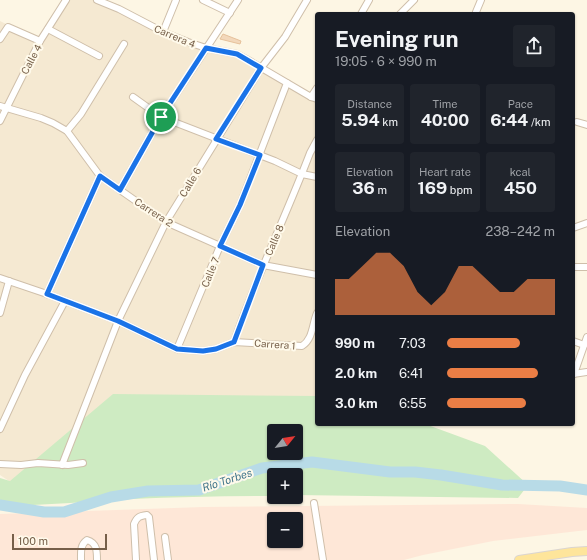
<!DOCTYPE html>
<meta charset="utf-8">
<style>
:root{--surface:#171b24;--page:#20242c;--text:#f1f3f6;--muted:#9ea1a6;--accent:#eb7e45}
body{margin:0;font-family:"Public Sans",sans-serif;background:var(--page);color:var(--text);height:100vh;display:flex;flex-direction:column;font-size:15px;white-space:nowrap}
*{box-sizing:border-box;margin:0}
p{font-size:13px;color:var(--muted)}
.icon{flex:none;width:22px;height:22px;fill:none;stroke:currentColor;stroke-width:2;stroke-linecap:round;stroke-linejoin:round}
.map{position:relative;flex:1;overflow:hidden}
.details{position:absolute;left:315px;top:12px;width:260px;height:414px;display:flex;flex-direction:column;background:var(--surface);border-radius:4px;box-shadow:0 1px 3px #0004}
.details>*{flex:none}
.needle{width:26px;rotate:60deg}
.buttons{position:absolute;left:267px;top:424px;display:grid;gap:8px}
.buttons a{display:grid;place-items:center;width:36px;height:36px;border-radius:4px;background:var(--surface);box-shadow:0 1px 3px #0004;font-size:20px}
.scale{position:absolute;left:12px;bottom:10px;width:95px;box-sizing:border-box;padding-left:4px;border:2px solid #765f49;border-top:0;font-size:11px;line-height:14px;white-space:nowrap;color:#765f49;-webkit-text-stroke:3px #fffaeb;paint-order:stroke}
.pin{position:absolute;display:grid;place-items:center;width:34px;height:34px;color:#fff;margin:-17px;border:2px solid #fff;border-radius:50%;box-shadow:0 1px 4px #0007}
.round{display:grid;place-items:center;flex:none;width:42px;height:42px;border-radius:4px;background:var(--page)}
.summary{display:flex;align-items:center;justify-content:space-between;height:68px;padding:0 20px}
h1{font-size:22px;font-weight:700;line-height:30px}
.metrics{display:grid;grid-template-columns:repeat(3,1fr);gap:6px;height:68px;padding:4px 20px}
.metrics div{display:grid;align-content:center;border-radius:4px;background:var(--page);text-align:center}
.metrics b{font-size:17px;font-weight:700}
.metrics small{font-size:11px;font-weight:400}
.metrics p{font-size:11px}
.chart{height:112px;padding:8px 20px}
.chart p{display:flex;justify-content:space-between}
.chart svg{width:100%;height:72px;margin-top:4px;fill:var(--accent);opacity:.7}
ul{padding:0 20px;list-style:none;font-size:13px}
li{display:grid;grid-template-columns:64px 48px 1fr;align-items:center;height:30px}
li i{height:10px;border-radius:5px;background:var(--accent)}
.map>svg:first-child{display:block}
.residential{fill:#f5e9d2;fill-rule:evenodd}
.commercial{fill:#fee7d7;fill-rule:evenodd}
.green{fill:#ceebc2;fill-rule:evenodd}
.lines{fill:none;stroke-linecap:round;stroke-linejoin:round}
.river{stroke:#b8dbe7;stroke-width:11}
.building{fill:#f3d8bb;stroke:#e6c19b}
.minor-casing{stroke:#cfbfaa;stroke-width:8}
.major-casing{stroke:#dbd5d0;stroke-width:10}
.minor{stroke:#fff;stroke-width:6}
.major{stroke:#fee59b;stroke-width:8}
.route-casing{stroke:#fff;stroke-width:8}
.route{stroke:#1a73e8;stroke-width:5}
.labels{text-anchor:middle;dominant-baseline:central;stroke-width:4;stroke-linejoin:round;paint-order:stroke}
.street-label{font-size:10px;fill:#765f49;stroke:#fffaeb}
.water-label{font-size:11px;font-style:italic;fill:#41758b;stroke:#fffaeb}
</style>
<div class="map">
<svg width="587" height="560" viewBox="0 0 587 560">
<rect width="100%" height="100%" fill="#fdf6e4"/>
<path class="residential" d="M66 0H97L188 42 237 54 317 99V424L344 471 9 481 0 475V21L40 41ZM274 431H296V453H274Z"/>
<path class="commercial" d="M518 504 587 508V530L493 541 423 555 404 560H0V514L203 507ZM274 519H296V541H274Z"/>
<path class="green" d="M113 394 317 396V424H425L485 446 528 485 518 498 296 495V475H274V496C226 496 178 497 131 499 87 502 44 505 0 506V478L10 481ZM274 431H296V453H274Z"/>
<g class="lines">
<path class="river" d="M0 505 44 512H64L111 497 148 491 199 490 262 468 312 462 390 472H415L441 475 502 485 560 486 587 490"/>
</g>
<path class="building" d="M223 34 241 41 240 44 220 39Z"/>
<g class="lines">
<defs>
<g id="minor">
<path d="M97 0 119 9 163 32 188 42 206 48 237 54 248 60 311 97 317 99"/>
<path d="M203 0 230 13"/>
<path d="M476 12 481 0"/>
<path d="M361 14 369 0"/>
<path d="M400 14 414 0"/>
<path d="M48 29 99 56"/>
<path d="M163 32 176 0"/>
<path d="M0 39 8 27 40 41"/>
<path d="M133 97 161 117 275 161 302 174 317 177"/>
<path d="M311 97 317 88"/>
<path d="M0 106 41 118 53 123 67 131 100 176 166 222 263 265 317 275"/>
<path d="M0 121 40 41 66 0"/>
<path d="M577 122 587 125"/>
<path d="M67 131 81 114 124 44"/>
<path d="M120 190 161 117 238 0"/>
<path d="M573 228 587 223"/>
<path d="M573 267H587"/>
<path d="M0 278 47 294 118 321 177 349 203 351 216 349 234 342 302 346C313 339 312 325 317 313"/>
<path d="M47 294 100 176"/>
<path d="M0 313 9 281"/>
<path d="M573 341 584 345"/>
<path d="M234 342C256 277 286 216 310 153L317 140"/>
<path d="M177 349 220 246 240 205 287 83"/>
<path d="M573 374 587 372"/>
<path d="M574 374 587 337"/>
<path d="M0 429 25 375 65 301"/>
<path d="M0 464 21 465 38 463 68 465 83 463"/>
<path d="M62 465 118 321 166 222 261 68 285 37 307 0"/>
<path d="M314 503 323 560"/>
<path d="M165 537 168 560"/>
<path d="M81 560C81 552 80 545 87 540 97 543 97 551 97 560"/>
<path d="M136 560 134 524C137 517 139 516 147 515L149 517 154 560"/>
</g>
<path id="major" d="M519 560 572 552 587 551"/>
</defs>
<use href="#minor" class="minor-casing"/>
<use href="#major" class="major-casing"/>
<use href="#minor" class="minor"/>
<use href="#major" class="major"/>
</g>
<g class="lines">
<defs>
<path id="route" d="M206 48 237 54 261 68 216 139 260 155 240 205 220 246 263 265 234 342 216 349 203 351 177 349 118 321 47 294 100 176 120 190 161 117Z"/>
</defs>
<use href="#route" class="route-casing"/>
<use href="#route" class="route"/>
</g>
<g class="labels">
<g class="street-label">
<text transform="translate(175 36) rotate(23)">Carrera 4</text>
<text transform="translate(31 59) rotate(-62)">Calle 4</text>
<text transform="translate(190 182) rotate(-59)">Calle 6</text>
<text transform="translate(154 212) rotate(33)">Carrera 2</text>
<text transform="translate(274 240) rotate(-67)">Calle 8</text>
<text transform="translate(210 272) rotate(-68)">Calle 7</text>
<text transform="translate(275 344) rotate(4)">Carrera 1</text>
</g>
<g class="water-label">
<text transform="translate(227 480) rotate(-18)">Río Torbes</text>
</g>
</g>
</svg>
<div class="buttons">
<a><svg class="needle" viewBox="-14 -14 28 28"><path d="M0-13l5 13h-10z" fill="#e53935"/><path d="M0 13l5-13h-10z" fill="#9ea1a6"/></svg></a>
<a>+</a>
<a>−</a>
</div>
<div class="scale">100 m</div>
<div class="pin" style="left:161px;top:117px;background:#1e9e55"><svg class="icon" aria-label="arrive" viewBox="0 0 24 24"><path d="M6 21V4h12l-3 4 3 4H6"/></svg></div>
<section class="details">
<div class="summary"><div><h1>Evening run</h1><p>19:05 · 6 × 990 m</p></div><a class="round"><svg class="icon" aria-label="share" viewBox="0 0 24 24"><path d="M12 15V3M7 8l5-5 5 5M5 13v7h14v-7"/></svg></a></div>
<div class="metrics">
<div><p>Distance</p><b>5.94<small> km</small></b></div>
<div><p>Time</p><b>40:00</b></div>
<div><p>Pace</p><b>6:44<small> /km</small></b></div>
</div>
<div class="metrics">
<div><p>Elevation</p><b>36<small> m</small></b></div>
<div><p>Heart rate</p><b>169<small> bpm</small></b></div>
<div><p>kcal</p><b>450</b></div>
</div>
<div class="chart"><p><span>Elevation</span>238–242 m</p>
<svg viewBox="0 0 160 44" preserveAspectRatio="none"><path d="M0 44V22L10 22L20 14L30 6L40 6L50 14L60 30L70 38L80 30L90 14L100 14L110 22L120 30L130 30L140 22L150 22L160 22V44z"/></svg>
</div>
<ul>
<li><b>990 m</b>7:03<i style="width:68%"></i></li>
<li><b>2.0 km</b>6:41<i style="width:84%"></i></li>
<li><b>3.0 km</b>6:55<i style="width:73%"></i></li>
</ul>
</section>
</div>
